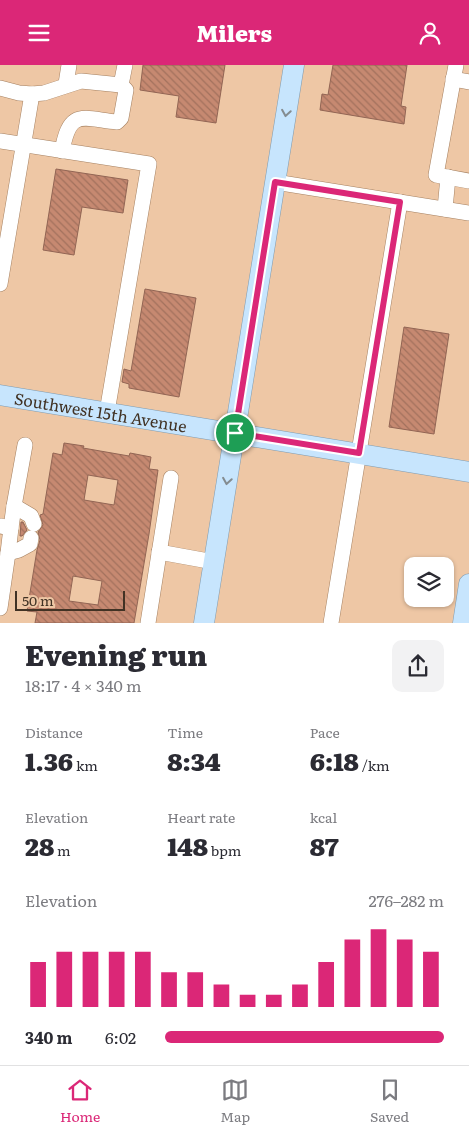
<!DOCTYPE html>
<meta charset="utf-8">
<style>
:root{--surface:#fff;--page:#f2f2f3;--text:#2b2b33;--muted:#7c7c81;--line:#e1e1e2;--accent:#db2777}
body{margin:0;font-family:Literata,serif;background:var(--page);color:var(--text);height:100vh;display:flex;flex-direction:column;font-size:19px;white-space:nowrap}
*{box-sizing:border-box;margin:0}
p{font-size:16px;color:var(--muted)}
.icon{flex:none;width:28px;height:28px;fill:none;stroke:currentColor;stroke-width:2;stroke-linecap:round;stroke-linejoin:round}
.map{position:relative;height:558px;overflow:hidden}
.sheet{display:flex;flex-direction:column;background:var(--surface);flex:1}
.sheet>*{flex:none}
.fabs{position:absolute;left:404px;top:492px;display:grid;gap:10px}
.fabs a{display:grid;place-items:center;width:50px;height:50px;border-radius:10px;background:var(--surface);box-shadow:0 1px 4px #0004;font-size:25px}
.scale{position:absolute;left:15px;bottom:12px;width:110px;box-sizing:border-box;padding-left:5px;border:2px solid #413224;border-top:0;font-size:14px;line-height:18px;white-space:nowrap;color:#413224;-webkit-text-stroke:4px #eec7a5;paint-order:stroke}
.pin{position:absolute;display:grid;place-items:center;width:42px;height:42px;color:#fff;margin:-21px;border:2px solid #fff;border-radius:50%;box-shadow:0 1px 5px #0007}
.round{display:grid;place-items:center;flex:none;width:52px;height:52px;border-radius:10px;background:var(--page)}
.summary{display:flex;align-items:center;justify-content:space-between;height:85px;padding:0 25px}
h1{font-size:28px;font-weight:800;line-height:38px}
.metrics{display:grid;grid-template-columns:repeat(3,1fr);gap:8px;height:85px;padding:5px 25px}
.metrics div{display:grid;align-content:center}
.metrics b{font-size:25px;font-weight:800}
.metrics small{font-size:14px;font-weight:400}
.metrics p{font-size:14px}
.chart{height:140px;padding:10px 25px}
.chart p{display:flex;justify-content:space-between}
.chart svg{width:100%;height:90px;margin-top:5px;stroke:var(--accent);stroke-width:6}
ul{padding:0 25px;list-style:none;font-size:16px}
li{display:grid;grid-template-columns:80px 60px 1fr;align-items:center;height:38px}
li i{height:12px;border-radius:6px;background:var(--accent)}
header{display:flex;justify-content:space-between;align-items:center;height:65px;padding:0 25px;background:var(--accent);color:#fff;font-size:22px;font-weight:800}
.menu{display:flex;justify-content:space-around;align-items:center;height:70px;border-top:1px solid var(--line);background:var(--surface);font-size:14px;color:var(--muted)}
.menu a{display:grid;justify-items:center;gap:2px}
.menu .on{color:var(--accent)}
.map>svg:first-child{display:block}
.building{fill:url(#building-back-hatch);stroke:#926554;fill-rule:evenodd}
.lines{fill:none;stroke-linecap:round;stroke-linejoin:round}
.minor-casing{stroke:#a58061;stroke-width:16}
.major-casing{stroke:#7f9bb0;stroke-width:21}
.minor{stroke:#fff;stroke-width:15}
.major{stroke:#c7e5fd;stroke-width:20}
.oneway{stroke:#848c90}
.route-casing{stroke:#fff;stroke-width:10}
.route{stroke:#db2777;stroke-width:6}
.labels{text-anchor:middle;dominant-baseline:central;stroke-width:4.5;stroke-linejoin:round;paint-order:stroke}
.street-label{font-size:16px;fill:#413224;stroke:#eec7a5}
</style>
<header><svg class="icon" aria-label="menu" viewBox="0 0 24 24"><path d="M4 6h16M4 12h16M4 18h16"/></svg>Milers<svg class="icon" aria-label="person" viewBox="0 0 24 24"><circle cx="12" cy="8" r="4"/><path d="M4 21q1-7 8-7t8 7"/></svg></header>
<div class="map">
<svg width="469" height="558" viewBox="0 0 469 558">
<defs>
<pattern id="building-back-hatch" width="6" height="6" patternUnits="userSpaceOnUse" patternTransform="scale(1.25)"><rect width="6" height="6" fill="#c68971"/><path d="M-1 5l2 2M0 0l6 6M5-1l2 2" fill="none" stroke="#a2715d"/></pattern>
</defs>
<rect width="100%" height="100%" fill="#eec7a5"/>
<g class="building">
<path d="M143 0H225L216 58 176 52 179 31 140 25Z"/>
<path d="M333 0H407L401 41 406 42 404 59 320 45 322 29 328 30Z"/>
<path d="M56 104 128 115 123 148 82 142 74 190 43 185Z"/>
<path d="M145 224 196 233 179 332 129 323V319L122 317 124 304 131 306Z"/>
<path d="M404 262 449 269 434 369 389 362Z"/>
<path d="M64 378 84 381 83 383 129 391 130 388 151 392 149 404 158 405 149 469 134 558H35L37 547 27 546 37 485 40 475 38 467 43 460 40 450 43 449 53 388 62 390ZM88 410 118 415 114 440 84 435ZM73 511 102 516 98 540 69 536Z"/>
<path d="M21 457H23L27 465 22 471H20Z"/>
</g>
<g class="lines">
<defs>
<g id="minor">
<path d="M456 0 436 110 469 116"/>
<path d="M453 14 469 17"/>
<path d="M66 19 69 0"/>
<path d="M121 20 125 0"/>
<path d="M0 23 19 28 32 29 44 28 81 16 121 20 126 25 121 53 117 57C80 53 70 44 62 86"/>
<path d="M0 76 149 99 107 347"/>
<path d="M275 117 469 148"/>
<path d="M445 144 448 112"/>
<path d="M0 219 32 29"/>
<path d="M14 441 25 380"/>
<path d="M0 461 11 463 8 488 19 485 30 479 31 473"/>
<path d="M11 463 14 441 31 451 34 459"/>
<path d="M159 487 214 497"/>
<path d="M0 543 8 488"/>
<path d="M148 558 171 413"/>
<path d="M331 558 400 137"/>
</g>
<g id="major">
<path id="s1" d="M0 330 469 407"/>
<path d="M204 558 294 0"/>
<path d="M463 558 469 519"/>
</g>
</defs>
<use href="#minor" class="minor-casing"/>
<use href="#major" class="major-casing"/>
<use href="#minor" class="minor"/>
<use href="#major" class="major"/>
</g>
<defs><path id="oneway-chevron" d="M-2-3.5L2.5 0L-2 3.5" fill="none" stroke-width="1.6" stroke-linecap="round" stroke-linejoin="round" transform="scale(1.25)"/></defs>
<g class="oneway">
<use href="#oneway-chevron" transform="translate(286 48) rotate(99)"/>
<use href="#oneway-chevron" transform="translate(227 416) rotate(99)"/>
</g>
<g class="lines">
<defs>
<path id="route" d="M275 117 400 137 359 388 235 368Z"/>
</defs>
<use href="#route" class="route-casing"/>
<use href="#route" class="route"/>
</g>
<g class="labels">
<g class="street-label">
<text stroke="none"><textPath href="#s1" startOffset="102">Southwest 15th Avenue</textPath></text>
</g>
</g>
</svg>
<div class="fabs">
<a><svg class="icon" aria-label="layers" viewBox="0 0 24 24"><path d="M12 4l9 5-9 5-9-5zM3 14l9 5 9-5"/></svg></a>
</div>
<div class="scale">50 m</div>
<div class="pin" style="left:235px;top:368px;background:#1e9e55"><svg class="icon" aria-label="arrive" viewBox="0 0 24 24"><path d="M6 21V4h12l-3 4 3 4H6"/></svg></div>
</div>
<section class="sheet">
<div class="summary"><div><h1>Evening run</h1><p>18:17 · 4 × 340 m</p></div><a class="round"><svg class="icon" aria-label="share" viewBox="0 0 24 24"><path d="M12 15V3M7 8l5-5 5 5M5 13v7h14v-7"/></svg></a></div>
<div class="metrics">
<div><p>Distance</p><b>1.36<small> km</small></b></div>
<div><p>Time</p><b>8:34</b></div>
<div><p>Pace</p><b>6:18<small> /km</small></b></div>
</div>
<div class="metrics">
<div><p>Elevation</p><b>28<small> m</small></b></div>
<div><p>Heart rate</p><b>148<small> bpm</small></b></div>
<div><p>kcal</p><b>87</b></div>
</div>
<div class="chart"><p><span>Elevation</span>276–282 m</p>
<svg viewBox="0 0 160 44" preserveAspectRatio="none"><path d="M5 44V22M15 44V17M25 44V17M35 44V17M45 44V17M55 44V27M65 44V27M75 44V33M85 44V38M95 44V38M105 44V33M115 44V22M125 44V11M135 44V6M145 44V11M155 44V17"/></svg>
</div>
<ul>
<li><b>340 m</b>6:02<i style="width:100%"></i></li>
</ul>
</section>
<nav class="menu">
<a class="on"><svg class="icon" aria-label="home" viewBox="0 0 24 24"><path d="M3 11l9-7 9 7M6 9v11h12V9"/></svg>Home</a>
<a><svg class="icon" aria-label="map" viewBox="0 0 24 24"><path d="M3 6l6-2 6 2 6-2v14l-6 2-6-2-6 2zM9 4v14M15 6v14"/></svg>Map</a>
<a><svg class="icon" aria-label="saved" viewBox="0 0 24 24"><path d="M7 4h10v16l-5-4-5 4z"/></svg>Saved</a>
</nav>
